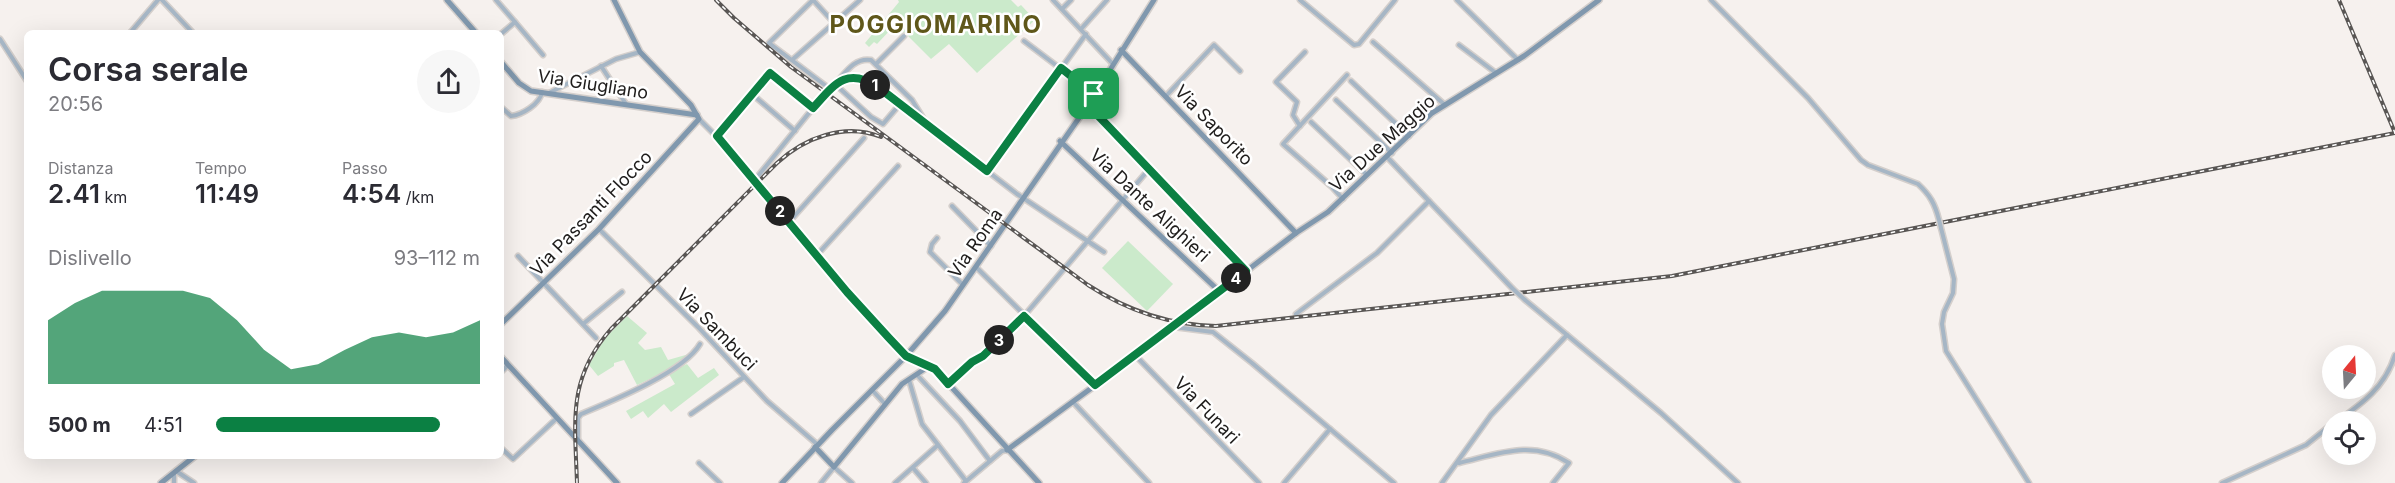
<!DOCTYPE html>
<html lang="it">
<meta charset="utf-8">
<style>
:root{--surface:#fff;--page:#f7f7f7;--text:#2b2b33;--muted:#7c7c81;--accent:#0b8043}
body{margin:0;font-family:Inter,sans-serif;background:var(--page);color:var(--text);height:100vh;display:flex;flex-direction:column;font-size:22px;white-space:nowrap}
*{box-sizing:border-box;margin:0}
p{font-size:20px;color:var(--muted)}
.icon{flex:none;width:33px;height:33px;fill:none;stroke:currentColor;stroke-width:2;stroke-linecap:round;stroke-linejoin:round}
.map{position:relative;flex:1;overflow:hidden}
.sheet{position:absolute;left:24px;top:30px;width:480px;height:429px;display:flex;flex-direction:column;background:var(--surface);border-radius:9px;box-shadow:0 6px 24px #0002}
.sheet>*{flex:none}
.needle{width:39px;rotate:18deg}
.controls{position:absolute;left:2322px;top:345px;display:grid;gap:12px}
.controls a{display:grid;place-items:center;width:54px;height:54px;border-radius:50%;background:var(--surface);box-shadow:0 6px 24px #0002;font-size:30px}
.pin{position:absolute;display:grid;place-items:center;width:51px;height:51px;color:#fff;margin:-26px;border-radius:12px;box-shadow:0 3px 9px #0006}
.km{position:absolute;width:30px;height:30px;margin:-15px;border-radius:50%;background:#222;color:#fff;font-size:16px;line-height:30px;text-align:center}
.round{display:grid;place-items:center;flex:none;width:63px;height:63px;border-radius:32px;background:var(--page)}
.head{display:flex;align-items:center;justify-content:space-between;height:102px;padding:0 24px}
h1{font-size:33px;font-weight:600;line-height:45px}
.stats{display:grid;grid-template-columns:repeat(3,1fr);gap:9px;height:102px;padding:6px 24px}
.stats div{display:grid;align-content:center}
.stats b{font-size:26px;font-weight:600}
.stats small{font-size:16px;font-weight:400}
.stats p{font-size:16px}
.chart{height:168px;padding:12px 24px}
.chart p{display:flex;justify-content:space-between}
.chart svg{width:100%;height:108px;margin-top:6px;fill:var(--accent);opacity:.7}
ul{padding:0 24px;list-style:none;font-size:20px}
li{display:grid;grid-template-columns:96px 72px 1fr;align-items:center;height:45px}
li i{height:15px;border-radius:8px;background:var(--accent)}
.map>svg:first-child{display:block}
.green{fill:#cbeacb}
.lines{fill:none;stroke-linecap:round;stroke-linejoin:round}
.street-casing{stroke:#d4cfcc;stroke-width:7}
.secondary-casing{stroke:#d4cfcc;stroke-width:8}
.street{stroke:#a6b6c5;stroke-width:4}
.secondary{stroke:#8098ae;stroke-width:5}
.rail-casing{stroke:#595654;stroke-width:4}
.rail{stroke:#fff;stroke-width:1.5;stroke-dasharray:4.5;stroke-linecap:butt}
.street-bridge-casing{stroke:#d4cfcc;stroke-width:7;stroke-linecap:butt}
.street-bridge{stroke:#a6b6c5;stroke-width:4}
.route-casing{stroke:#fff;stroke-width:12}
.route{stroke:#0b8043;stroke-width:8}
.labels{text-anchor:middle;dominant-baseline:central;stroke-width:5;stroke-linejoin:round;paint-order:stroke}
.street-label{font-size:18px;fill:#1f1d1c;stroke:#fff}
.district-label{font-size:24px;font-weight:bold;letter-spacing:1.5px;fill:#5f571a;stroke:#fff}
</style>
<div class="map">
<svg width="2395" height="483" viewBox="0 0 2395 483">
<rect width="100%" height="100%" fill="#f6f1ee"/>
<g class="green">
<path d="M898 0H1011L1018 7 1021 5 1035 20 977 73 949 44 931 59 904 32 901 34 894 26 877 44 874 42 869 47 865 43 899 2Z"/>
<path d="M1128 241 1173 284 1147 311 1102 268Z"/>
<path d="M627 316 647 333 638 343 645 350 661 347 668 360 689 354 691 357 681 363V367L687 364 698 378 714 368 719 375 671 412 664 404 648 418 643 411 631 419 626 411 675 384 667 371 637 385 624 360 614 363V366L598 376 589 365 605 338Z"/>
</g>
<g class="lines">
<defs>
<g id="street">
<path d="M162 0 193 33"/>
<path d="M496 0 515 22"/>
<path d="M813 0 769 43 830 89"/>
<path d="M813 0 834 23"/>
<path d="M1053 0 1112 63"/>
<path d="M1300 0 1354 45 1359 44 1395 0"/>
<path d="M1457 0 1518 60"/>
<path d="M1711 0 1808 98 1861 160 1868 165 1918 184C1930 195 1935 204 1939 220"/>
<path d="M1062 9 1071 0"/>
<path d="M1081 29 1107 0"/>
<path d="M130 33 158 0"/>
<path d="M501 34 515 22 543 55"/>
<path d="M0 39 27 81"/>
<path d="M1024 41 1094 94"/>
<path d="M1373 42 1445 105"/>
<path d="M1459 45 1496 73"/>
<path d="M792 60 860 0"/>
<path d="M876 64 904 36"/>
<path d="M601 66 626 104"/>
<path d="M1351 81 1409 136"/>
<path d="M549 93 616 59 640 52"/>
<path d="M752 94 795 131"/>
<path d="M1166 96 1214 45 1240 71"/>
<path d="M1336 100 1392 153"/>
<path d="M900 104 883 124 871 117 835 84C845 73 855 57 871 60L912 100 925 121"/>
<path d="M1088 105 1246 271"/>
<path d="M501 107 511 116C522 115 540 104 542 92"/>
<path d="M699 119 717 137 837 281 889 338 906 356 929 366"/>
<path d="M1311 122 1367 175"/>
<path d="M1300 126 1293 115 1297 102 1276 82 1305 52"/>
<path d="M717 136 770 73 813 108"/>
<path d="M1387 157 1512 288"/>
<path d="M987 171 1086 34"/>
<path d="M754 181 813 108 835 84 844 79 860 78 867 80 900 104 1017 194 1104 252"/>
<path d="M1343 199 1331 186 1283 144 1347 75"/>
<path d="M952 206 991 246"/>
<path d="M789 222 864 138"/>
<path d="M1941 228 1954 279 1953 293 1944 312 1942 324 1946 351 2029 483"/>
<path d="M599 229 699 328 767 401 818 445"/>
<path d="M937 238 932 244 930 252 963 285"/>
<path d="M518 256 596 338"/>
<path d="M816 256 898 166"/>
<path d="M977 268 1095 385"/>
<path d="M1525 300 1661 413 1738 483"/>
<path d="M1296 314 1377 253 1429 201"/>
<path d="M583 324 622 292"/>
<path d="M1174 327 1213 332 1252 363 1394 483"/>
<path d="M1136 356 1259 483"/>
<path d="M501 372 508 365"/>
<path d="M917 375 960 421 990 461"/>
<path d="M909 380 922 424 966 481"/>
<path d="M948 384 972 362 983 356 1024 316 1149 169"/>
<path d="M872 390 885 404"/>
<path d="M1073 402 1149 483"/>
<path d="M691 414 744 377"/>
<path d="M2336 422C2363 403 2385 387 2395 355"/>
<path d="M578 441V418L581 414C612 401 684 372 700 344"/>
<path d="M501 448 513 459 557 418"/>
<path d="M699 463 720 483"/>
<path d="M1459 463C1498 454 1533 439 1569 463L1553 483"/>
<path d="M913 468 926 483"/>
<path d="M176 471 194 483"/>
<path d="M174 483V473"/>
<path d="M821 483 834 467 852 483"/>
<path d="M895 483 938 445"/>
<path d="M964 483 1002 451 1007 450"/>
<path d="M1284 483 1330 429"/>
<path d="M1442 483 1491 415 1567 335"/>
<path d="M2222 483 2306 445 2332 424"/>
</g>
<g id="secondary">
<path d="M447 0 476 33"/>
<path d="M1121 50 1296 233"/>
<path d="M501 62 519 83 531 91 697 115"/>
<path d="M1060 141 1219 291"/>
<path d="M501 324 599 229 699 119 691 105 640 52 614 0"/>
<path d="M501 357 617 483"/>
<path d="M815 447 834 467 902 384 929 366 935 369 1039 483"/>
<path d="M1007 450 1146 348 1296 233 1328 212 1432 113 1524 56 1599 0"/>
<path d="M161 483 195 456"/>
<path d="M782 483 832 430 906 356 945 311 1088 105 1154 0"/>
</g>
</defs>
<use href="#street" class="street-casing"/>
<use href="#secondary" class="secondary-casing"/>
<use href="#street" class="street"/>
<use href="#secondary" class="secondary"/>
<defs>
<g id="rail">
<path d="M716 0 734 18 791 67 1088 285C1128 311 1169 325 1216 326L1672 276 2395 133 2339 0"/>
<path d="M577 483C575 421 567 379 611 329L777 163C804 138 845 122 881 137"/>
</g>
</defs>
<use href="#rail" class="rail-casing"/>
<use href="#rail" class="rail"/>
<defs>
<g id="street-bridge">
<path d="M1939 220 1941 228"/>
<path d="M1512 288 1525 300"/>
</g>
</defs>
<use href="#street-bridge" class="street-bridge-casing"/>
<use href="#street-bridge" class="street-bridge"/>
</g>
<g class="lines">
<defs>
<path id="route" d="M1061 68 1094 94 1088 105 1246 271 1095 385 1024 316 983 356 972 362 948 384 935 369 906 356 889 338 847 292 717 136 770 73 813 108C834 85 846 66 878 87L987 171Z"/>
</defs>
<use href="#route" class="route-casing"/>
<use href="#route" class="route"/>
</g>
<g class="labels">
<g class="street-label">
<text transform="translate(593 84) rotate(9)">Via Giugliano</text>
<text transform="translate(1214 125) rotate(46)">Via Saporito</text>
<text transform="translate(1382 143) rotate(-42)">Via Due Maggio</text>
<text transform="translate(1150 205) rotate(43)">Via Dante Alighieri</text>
<text transform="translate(591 213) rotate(-46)">Via Passanti Flocco</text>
<text transform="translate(975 243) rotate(-55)">Via Roma</text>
<text transform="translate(717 329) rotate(46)">Via Sambuci</text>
<text transform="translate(1207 410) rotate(46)">Via Funari</text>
</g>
<g class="district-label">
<text x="936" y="24">POGGIOMARINO</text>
</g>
</g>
</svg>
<div class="controls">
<a><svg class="needle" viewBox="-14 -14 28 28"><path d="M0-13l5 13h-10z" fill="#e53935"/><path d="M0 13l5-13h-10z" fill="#7c7c81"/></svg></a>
<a><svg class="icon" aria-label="locate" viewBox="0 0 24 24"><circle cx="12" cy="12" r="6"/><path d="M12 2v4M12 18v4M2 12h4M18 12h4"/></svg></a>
</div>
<div class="pin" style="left:1094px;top:94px;background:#1e9e55"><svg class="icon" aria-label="arrive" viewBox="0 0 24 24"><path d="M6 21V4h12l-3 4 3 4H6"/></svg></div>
<b class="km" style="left:875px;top:85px">1</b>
<b class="km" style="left:780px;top:211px">2</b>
<b class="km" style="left:999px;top:340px">3</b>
<b class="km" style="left:1236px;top:278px">4</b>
<section class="sheet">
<div class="head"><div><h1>Corsa serale</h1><p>20:56</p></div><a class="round"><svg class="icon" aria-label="share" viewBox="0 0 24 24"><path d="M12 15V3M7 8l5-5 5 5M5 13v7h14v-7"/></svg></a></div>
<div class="stats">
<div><p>Distanza</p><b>2.41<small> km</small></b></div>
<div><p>Tempo</p><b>11:49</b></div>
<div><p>Passo</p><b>4:54<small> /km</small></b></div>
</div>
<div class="chart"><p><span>Dislivello</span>93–112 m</p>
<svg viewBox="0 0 160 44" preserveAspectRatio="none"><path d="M0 44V18L10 11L20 6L30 6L40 6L50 6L60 9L70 18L80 30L90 38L100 36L110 30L120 25L130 23L140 25L150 23L160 18V44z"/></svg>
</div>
<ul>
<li><b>500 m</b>4:51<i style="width:85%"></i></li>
</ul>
</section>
</div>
